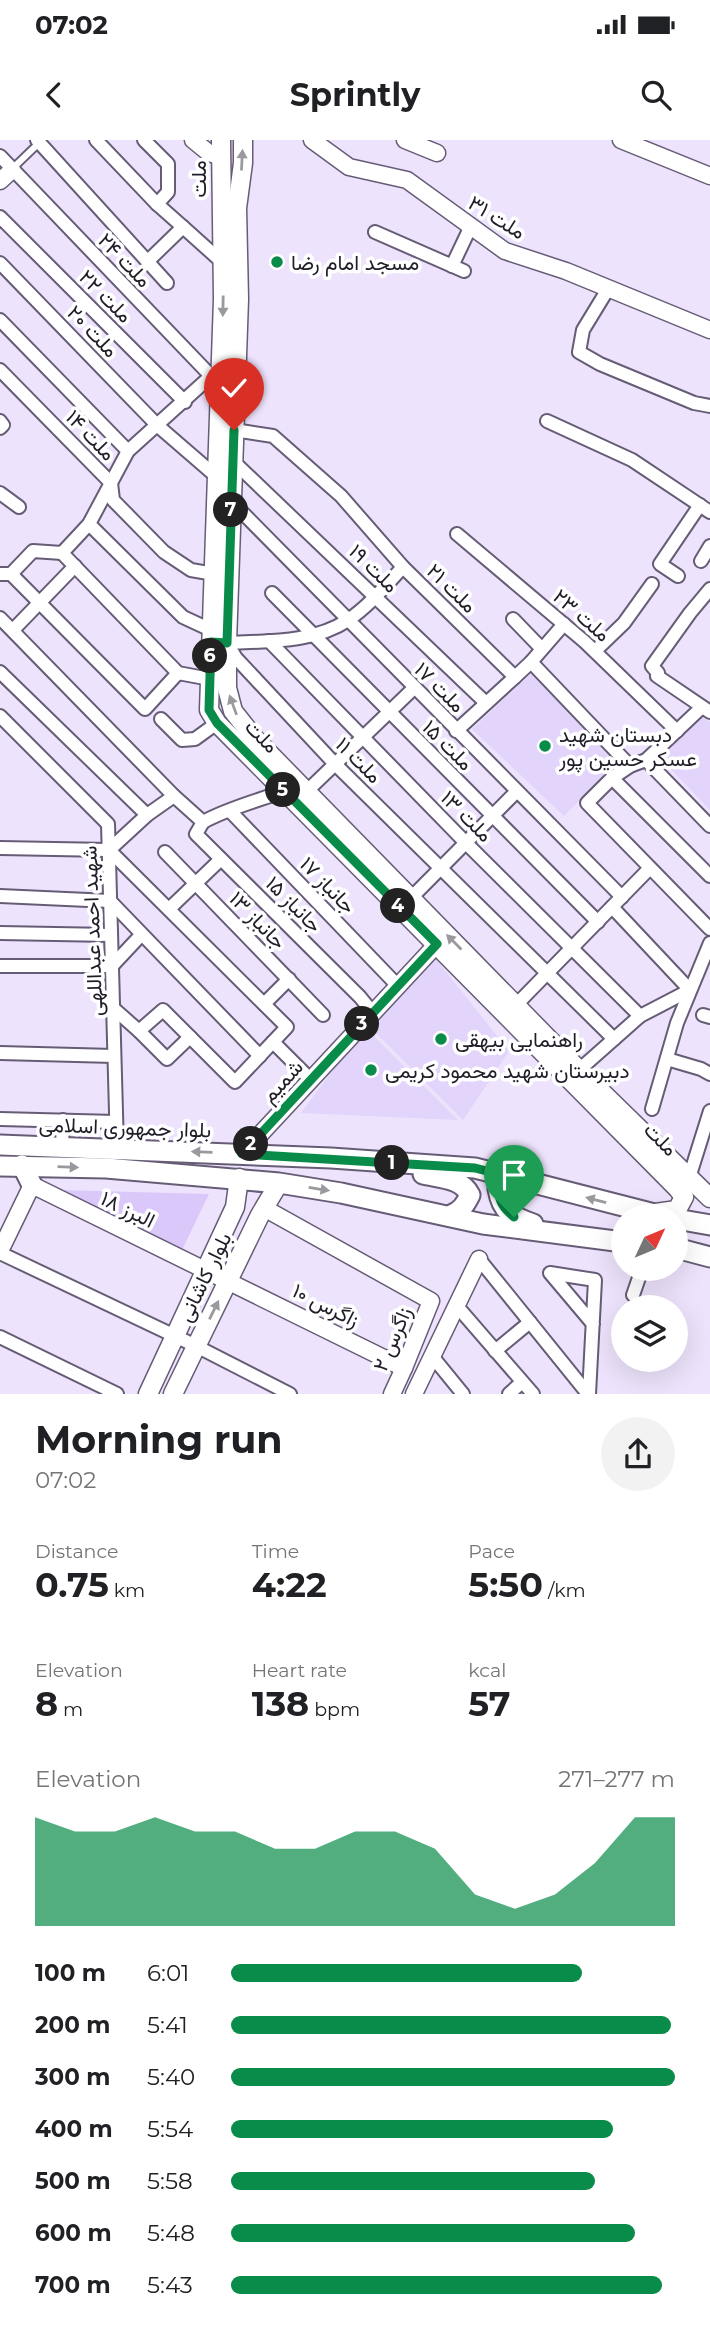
<!DOCTYPE html>
<meta charset="utf-8">
<style>
:root{--surface:#fff;--page:#f2f2f2;--text:#202124;--muted:#757577;--accent:#098c49}
body{margin:0;font-family:Montserrat,Vazirmatn,sans-serif;background:var(--page);color:var(--text);height:100vh;display:flex;flex-direction:column;font-size:26px;white-space:nowrap}
*{box-sizing:border-box;margin:0}
p{font-size:23px;color:var(--muted)}
.icon{flex:none;width:38px;height:38px;fill:none;stroke:currentColor;stroke-width:2;stroke-linecap:round;stroke-linejoin:round}
.map{position:relative;height:1254px;overflow:hidden}
.details{display:flex;flex-direction:column;background:var(--surface);flex:1}
.details>*{flex:none}
.needle{width:46px;rotate:46deg}
.buttons{position:absolute;left:611px;top:1064px;display:grid;gap:14px}
.buttons a{display:grid;place-items:center;width:77px;height:77px;border-radius:50%;background:var(--surface);box-shadow:0 7px 28px #0002;font-size:35px}
.pin{position:absolute;display:grid;place-items:center;width:60px;height:60px;color:#fff;margin:-72px -30px;border-radius:50% 50% 50% 0;rotate:-45deg;box-shadow:0 0 7px #0007}
.pin .icon{rotate:45deg}
.km{position:absolute;width:35px;height:35px;margin:-18px;border-radius:50%;background:#222;color:#fff;font-size:19px;line-height:35px;text-align:center}
.round{display:grid;place-items:center;flex:none;width:74px;height:74px;border-radius:37px;background:var(--page)}
.overview{display:flex;align-items:center;justify-content:space-between;height:119px;padding:0 35px}
h1{font-size:38px;font-weight:700;line-height:52px}
.figures{display:grid;grid-template-columns:repeat(3,1fr);gap:10px;height:119px;padding:7px 35px}
.figures div{display:grid;align-content:center}
.figures b{font-size:35px;font-weight:700}
.figures small{font-size:19px;font-weight:400}
.figures p{font-size:19px}
.chart{height:196px;padding:14px 35px}
.chart p{display:flex;justify-content:space-between}
.chart svg{width:100%;height:126px;margin-top:7px;fill:var(--accent);opacity:.7}
ul{padding:0 35px;list-style:none;font-size:23px}
li{display:grid;grid-template-columns:112px 84px 1fr;align-items:center;height:52px}
li i{height:18px;border-radius:9px;background:var(--accent)}
.status{display:flex;justify-content:space-between;align-items:center;height:49px;padding:0 35px;background:var(--surface);direction:ltr}
.status svg{height:19px;fill:currentColor}
header{display:flex;justify-content:space-between;align-items:center;height:91px;padding:0 35px;background:var(--surface);font-size:32px;font-weight:700}
.map>svg:first-child{display:block}
.built{fill:#e2d4fa}
.green{fill:#dbc8fb}
.lines{fill:none;stroke-linecap:round;stroke-linejoin:round}
.service-casing{stroke:#665c76;stroke-width:10}
.minor-casing{stroke:#665c76;stroke-width:16}
.tertiary-casing{stroke:#665c76;stroke-width:19}
.secondary-casing{stroke:#665c76;stroke-width:21}
.primary-casing{stroke:#665c76;stroke-width:23}
.service{stroke:#fff;stroke-width:6}
.minor{stroke:#fff;stroke-width:12}
.tertiary{stroke:#fff;stroke-width:16}
.secondary{stroke:#fff;stroke-width:18}
.primary{stroke:#fff;stroke-width:19}
.oneway{fill:#9b999e}
.route-casing{stroke:#fff;stroke-width:14}
.route{stroke:#098c49;stroke-width:9}
.poi-dot{fill:#098c49;stroke:#fff;stroke-width:2.5}
.labels{text-anchor:middle;dominant-baseline:central;stroke-width:7;stroke-linejoin:round;paint-order:stroke}
.street-label{font-size:21px;fill:#211d28;stroke:#fff}
.poi-label{font-size:21px;fill:#211d28;stroke:#fff;text-anchor:start}
</style>
<div class="status"><b>07:02</b><svg viewBox="0 0 49 12"><path d="M0 12V9h3v3zM5 12V6h3v6zM10 12V3h3v9zM15 12V0h3v12zM26 1h20v11H26zM47 4h2v5h-2z"/></svg></div>
<header><svg class="icon" aria-label="back" viewBox="0 0 24 24"><path d="M15 5l-7 7 7 7"/></svg>Sprintly<svg class="icon" aria-label="search" viewBox="0 0 24 24"><circle cx="10" cy="10" r="6"/><path d="M15 15l6 6"/></svg></header>
<div class="map">
<svg width="710" height="1254" viewBox="0 0 710 1254">
<rect width="100%" height="100%" fill="#ede3fc"/>
<g class="built">
<path d="M532 533 615 624 564 676 472 589Z"/>
<path d="M702 576 710 582V670L660 618Z"/>
<path d="M435 818 509 911 463 980 370 887Z"/>
<path d="M365 887 458 980 301 973Z"/>
</g>
<path class="green" d="M59 1050 209 1054 182 1110Z"/>
<g class="lines">
<defs>
<path id="service" d="M13 28 40 2"/>
<g id="minor">
<path d="M37 0 167 143"/>
<path d="M96 0 157 64 183 87 148 121"/>
<path d="M144 0 168 24V52L157 64"/>
<path d="M0 16 211 236"/>
<path d="M0 77 185 262"/>
<path d="M183 87 222 122"/>
<path d="M375 92 464 131"/>
<path d="M0 123 158 286 217 337"/>
<path d="M452 126 470 88"/>
<path d="M608 149 583 190 579 212 600 224 694 263 710 266"/>
<path d="M0 180 128 311"/>
<path d="M0 230 111 343 113 360 164 412 191 430 214 434"/>
<path d="M0 281 3 285 0 288"/>
<path d="M547 281 632 320 710 372"/>
<path d="M234 290 273 296 341 356 403 427 515 537 531 522 630 626"/>
<path d="M233 321 486 563"/>
<path d="M0 353 19 367"/>
<path d="M232 362 622 757"/>
<path d="M89 384 183 477 211 490"/>
<path d="M457 394 585 502 677 591"/>
<path d="M62 413 178 533 210 539"/>
<path d="M701 421 710 406"/>
<path d="M403 427C386 445 369 466 348 480 314 503 267 501 227 503L236 518 335 624 614 899"/>
<path d="M0 434H11L33 411 62 413 89 384 128 311 211 236 221 239"/>
<path d="M11 434 145 569 178 533"/>
<path d="M678 436 660 424 700 365"/>
<path d="M710 449 690 473 652 526 658 533 657 536 710 572"/>
<path d="M272 453 598 782"/>
<path d="M0 478 174 656"/>
<path d="M513 479 542 509"/>
<path d="M13 490 75 426"/>
<path d="M269 501 467 704 640 876"/>
<path d="M595 511 624 483 652 444"/>
<path d="M531 522 564 484"/>
<path d="M0 532 147 675"/>
<path d="M702 567 646 620 630 626 612 638 587 663 710 789"/>
<path d="M0 576 108 684 117 1008"/>
<path d="M161 579 182 600 195 599 217 583"/>
<path d="M456 591 515 537"/>
<path d="M646 620 710 686"/>
<path d="M612 638 710 736"/>
<path d="M306 652 414 548"/>
<path d="M230 671 398 846"/>
<path d="M203 682 196 694 360 857 373 873"/>
<path d="M0 708 109 710"/>
<path d="M109 710 287 887 235 942 163 870 139 891 113 868"/>
<path d="M109 710 147 675 174 656 203 682C228 668 257 661 284 651"/>
<path d="M165 712 323 875"/>
<path d="M0 756 110 761 260 916"/>
<path d="M411 758 516 652"/>
<path d="M169 769 221 719"/>
<path d="M0 793 111 795"/>
<path d="M0 826H112L141 795"/>
<path d="M264 864 289 839"/>
<path d="M516 865 649 729"/>
<path d="M703 875 710 877"/>
<path d="M139 891 167 919 190 897"/>
<path d="M273 902 311 940"/>
<path d="M0 913 114 916"/>
<path d="M667 919 701 929 710 934"/>
<path d="M579 930 640 876 690 850 612 767"/>
<path d="M652 969 677 883 710 803"/>
<path d="M0 979 116 982"/>
<path d="M62 1007 63 980"/>
<path d="M689 1038 710 971"/>
<path d="M0 1113 196 1206 290 1254"/>
<path d="M479 1119 588 1254"/>
<path d="M633 1155 642 1129"/>
<path d="M456 1165 533 1254"/>
<path d="M0 1197 117 1254"/>
<path d="M495 1211 530 1182"/>
<path d="M432 1216 463 1254"/>
<path d="M509 1254 522 1242"/>
<path d="M589 1254 595 1140 550 1133 593 1184"/>
</g>
<g id="tertiary">
<path d="M193 0 209 13 221 17"/>
<path d="M312 0 349 27 407 40 505 111 566 131 710 190"/>
<path d="M405 0 437 13"/>
<path d="M621 0 710 36"/>
<path d="M0 41 12 30"/>
<path d="M242 1014 437 804"/>
<path d="M264 1068 431 1161 404 1228 392 1254"/>
<path d="M0 1111 32 1045 404 1228"/>
<path d="M414 1254 479 1119"/>
</g>
<g id="secondary">
<path d="M221 0 223 159 209 570 217 583 678 1049 684 1057 677 1070 648 1074"/>
<path d="M243 0V23L237 68 239 159 227 503V548L233 571 255 599 579 930 710 1058"/>
<path d="M148 1254 235 1067 239 1038"/>
<path d="M173 1254 260 1075 279 1043"/>
</g>
<g id="primary">
<path d="M0 1005 331 1018 475 1028 662 1076"/>
<path d="M22 1025 32 1045"/>
<path d="M0 1026 106 1028 279 1043 341 1053 483 1084 623 1102"/>
<path d="M423 1034C440 1038 462 1038 470 1055 465 1065 461 1071 451 1075"/>
<path d="M506 1036 498 1049C502 1073 512 1076 533 1084"/>
<path d="M676 1079 710 1085"/>
<path d="M676 1108 710 1117"/>
</g>
</defs>
<use href="#service" class="service-casing"/>
<use href="#minor" class="minor-casing"/>
<use href="#tertiary" class="tertiary-casing"/>
<use href="#secondary" class="secondary-casing"/>
<use href="#primary" class="primary-casing"/>
<use href="#service" class="service"/>
<use href="#minor" class="minor"/>
<use href="#tertiary" class="tertiary"/>
<use href="#secondary" class="secondary"/>
<use href="#primary" class="primary"/>
</g>
<defs><path id="oneway-solid" d="M-6-.8H1V-3.2L6.5 0L1 3.2V.8H-6Z" transform="scale(1.75)"/></defs>
<g class="oneway">
<use href="#oneway-solid" transform="translate(242 20) rotate(-87)"/>
<use href="#oneway-solid" transform="translate(223 166) rotate(91)"/>
<use href="#oneway-solid" transform="translate(233 565) rotate(-110)"/>
<use href="#oneway-solid" transform="translate(454 802) rotate(-135)"/>
<use href="#oneway-solid" transform="translate(202 1012) rotate(-178)"/>
<use href="#oneway-solid" transform="translate(68 1027) rotate(2)"/>
<use href="#oneway-solid" transform="translate(319 1049) rotate(9)"/>
<use href="#oneway-solid" transform="translate(596 1060) rotate(-165)"/>
<use href="#oneway-solid" transform="translate(214 1170) rotate(-64)"/>
</g>
<g class="lines">
<defs>
<path id="route" d="M234 290 227 503 211 502 209 570 217 583 437 804 242 1014 475 1028 506 1036 498 1049C500 1063 503 1068 514 1077"/>
</defs>
<use href="#route" class="route-casing"/>
<use href="#route" class="route"/>
</g>
<g class="poi-dot">
<circle cx="277" cy="122" r="7"/>
<circle cx="545" cy="606" r="7"/>
<circle cx="441" cy="899" r="7"/>
<circle cx="371" cy="930" r="7"/>
</g>
<g class="labels">
<g class="street-label">
<text transform="translate(198 39) rotate(-90)">ملت</text>
<text transform="translate(497 77) rotate(32)">ملت ۳۱</text>
<text transform="translate(125 120) rotate(46)">ملت ۲۴</text>
<text transform="translate(106 156) rotate(45)">ملت ۲۲</text>
<text transform="translate(93 191) rotate(46)">ملت ۲۰</text>
<text transform="translate(91 295) rotate(46)">ملت ۱۴</text>
<text transform="translate(374 428) rotate(44)">ملت ۱۹</text>
<text transform="translate(452 448) rotate(44)">ملت ۲۱</text>
<text transform="translate(582 475) rotate(41)">ملت ۲۳</text>
<text transform="translate(440 547) rotate(45)">ملت ۱۷</text>
<text transform="translate(262 596) rotate(45)">ملت</text>
<text transform="translate(448 605) rotate(45)">ملت ۱۵</text>
<text transform="translate(359 620) rotate(45)">ملت ۱۱</text>
<text transform="translate(467 676) rotate(45)">ملت ۱۳</text>
<text transform="translate(328 745) rotate(46)">جانباز ۱۷</text>
<text transform="translate(294 764) rotate(45)">جانباز ۱۵</text>
<text transform="translate(258 780) rotate(46)">جانباز ۱۳</text>
<text transform="translate(92 791) rotate(-92)">شهید احمد عبداللهی</text>
<text transform="translate(282 941) rotate(-47)">شمیم</text>
<text transform="translate(125 987) rotate(2)">بلوار جمهوری اسلامی</text>
<text transform="translate(661 999) rotate(45)">ملت</text>
<text transform="translate(128 1069) rotate(26)">البرز ۱۸</text>
<text transform="translate(204 1137) rotate(-64)">بلوار کاشانی</text>
<text transform="translate(326 1165) rotate(27)">زاگرس ۱۰</text>
<text transform="translate(392 1199) rotate(-67)">زاگرس ۲</text>
</g>
<g class="poi-label">
<text x="291" y="122">مسجد امام رضا</text>
<text x="559" y="594">دبستان شهید<tspan x="559" dy="24">عسکر حسین پور</tspan></text>
<text x="455" y="899">راهنمایی بیهقی</text>
<text x="385" y="930">دبیرستان شهید محمود کریمی</text>
</g>
</g>
</svg>
<div class="buttons">
<a><svg class="needle" viewBox="-14 -14 28 28"><path d="M0-13l5 13h-10z" fill="#e53935"/><path d="M0 13l5-13h-10z" fill="#757577"/></svg></a>
<a><svg class="icon" aria-label="layers" viewBox="0 0 24 24"><path d="M12 4l9 5-9 5-9-5zM3 14l9 5 9-5"/></svg></a>
</div>
<div class="pin" style="left:514px;top:1077px;background:#1e9e55"><svg class="icon" aria-label="arrive" viewBox="0 0 24 24"><path d="M6 21V4h12l-3 4 3 4H6"/></svg></div>
<div class="pin" style="left:234px;top:290px;background:#d93025"><svg class="icon" aria-label="check" viewBox="0 0 24 24"><path d="M5 12l5 5 9-10"/></svg></div>
<b class="km" style="left:392px;top:1023px">1</b>
<b class="km" style="left:251px;top:1004px">2</b>
<b class="km" style="left:362px;top:884px">3</b>
<b class="km" style="left:398px;top:766px">4</b>
<b class="km" style="left:283px;top:650px">5</b>
<b class="km" style="left:210px;top:516px">6</b>
<b class="km" style="left:231px;top:370px">7</b>
</div>
<section class="details">
<div class="overview"><div><h1>Morning run</h1><p>07:02</p></div><a class="round"><svg class="icon" aria-label="share" viewBox="0 0 24 24"><path d="M12 15V3M7 8l5-5 5 5M5 13v7h14v-7"/></svg></a></div>
<div class="figures">
<div><p>Distance</p><b>0.75<small> km</small></b></div>
<div><p>Time</p><b>4:22</b></div>
<div><p>Pace</p><b>5:50<small> /km</small></b></div>
</div>
<div class="figures">
<div><p>Elevation</p><b>8<small> m</small></b></div>
<div><p>Heart rate</p><b>138<small> bpm</small></b></div>
<div><p>kcal</p><b>57</b></div>
</div>
<div class="chart"><p><span>Elevation</span>271–277 m</p>
<svg viewBox="0 0 160 44" preserveAspectRatio="none"><path d="M0 44V6L10 11L20 11L30 6L40 11L50 11L60 17L70 17L80 11L90 11L100 17L110 33L120 38L130 33L140 22L150 6L160 6V44z"/></svg>
</div>
<ul>
<li><b>100 m</b>6:01<i style="width:79%"></i></li>
<li><b>200 m</b>5:41<i style="width:99%"></i></li>
<li><b>300 m</b>5:40<i style="width:100%"></i></li>
<li><b>400 m</b>5:54<i style="width:86%"></i></li>
<li><b>500 m</b>5:58<i style="width:82%"></i></li>
<li><b>600 m</b>5:48<i style="width:91%"></i></li>
<li><b>700 m</b>5:43<i style="width:97%"></i></li>
</ul>
</section>
